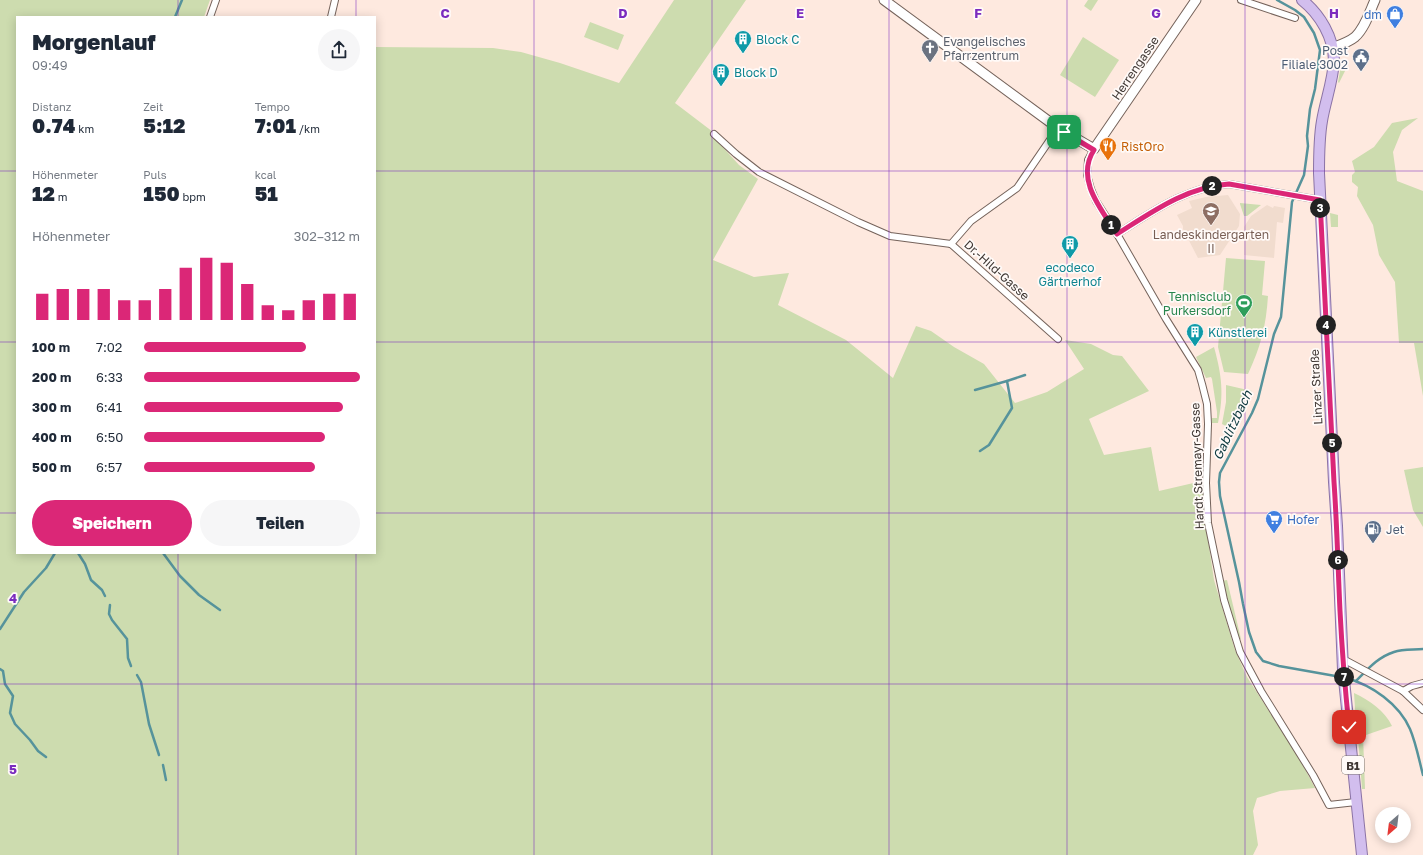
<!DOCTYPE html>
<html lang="de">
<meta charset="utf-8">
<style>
:root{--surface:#fff;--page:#f6f6f7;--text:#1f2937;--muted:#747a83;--accent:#db2777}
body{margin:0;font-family:"Golos Text",sans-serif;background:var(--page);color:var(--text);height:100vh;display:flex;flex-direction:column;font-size:15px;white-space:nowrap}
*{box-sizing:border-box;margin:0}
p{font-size:13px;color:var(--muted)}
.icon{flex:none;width:22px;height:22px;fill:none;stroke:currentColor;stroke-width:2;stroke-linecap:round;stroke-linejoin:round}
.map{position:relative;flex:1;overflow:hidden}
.drawer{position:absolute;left:16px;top:16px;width:360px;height:538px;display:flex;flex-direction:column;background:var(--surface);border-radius:0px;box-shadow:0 2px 10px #0003}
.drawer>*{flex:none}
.needle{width:26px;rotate:208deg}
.buttons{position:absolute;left:1375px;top:807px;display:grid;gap:8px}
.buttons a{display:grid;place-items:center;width:36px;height:36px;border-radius:50%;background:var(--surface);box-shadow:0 2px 10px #0003;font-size:20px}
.pin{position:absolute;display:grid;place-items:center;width:34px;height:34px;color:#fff;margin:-17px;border-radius:8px;box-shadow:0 2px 6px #0006}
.km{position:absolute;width:20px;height:20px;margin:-10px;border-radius:50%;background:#222;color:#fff;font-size:11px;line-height:20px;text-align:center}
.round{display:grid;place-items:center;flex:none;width:42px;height:42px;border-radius:21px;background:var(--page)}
.summary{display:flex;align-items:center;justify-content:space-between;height:68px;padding:0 16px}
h1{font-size:22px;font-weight:800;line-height:30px}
.figures{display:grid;grid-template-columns:repeat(3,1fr);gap:6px;height:68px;padding:4px 16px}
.figures div{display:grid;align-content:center}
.figures b{font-size:20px;font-weight:800}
.figures small{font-size:11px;font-weight:400}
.figures p{font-size:11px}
.chart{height:112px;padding:8px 16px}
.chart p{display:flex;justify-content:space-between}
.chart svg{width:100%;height:72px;margin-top:4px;stroke:var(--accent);stroke-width:6}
.button{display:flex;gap:8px;margin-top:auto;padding:8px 16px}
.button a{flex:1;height:46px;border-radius:24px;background:var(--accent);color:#fff;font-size:16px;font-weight:800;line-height:46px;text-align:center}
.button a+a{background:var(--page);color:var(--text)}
ul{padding:0 16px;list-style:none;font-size:13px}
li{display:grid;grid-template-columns:64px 48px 1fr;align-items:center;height:30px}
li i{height:10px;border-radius:5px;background:var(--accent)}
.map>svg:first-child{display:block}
.education{fill:#f1dcce}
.green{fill:#cddcaf}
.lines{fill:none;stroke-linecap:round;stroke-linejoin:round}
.stream{stroke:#56939b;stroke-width:2.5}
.street-casing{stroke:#75635b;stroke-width:8}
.secondary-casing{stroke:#75635b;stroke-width:11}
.primary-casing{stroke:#8b73a5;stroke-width:12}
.street{stroke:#fff;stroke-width:6}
.secondary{stroke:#fff;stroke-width:9}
.primary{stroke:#d2beee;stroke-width:10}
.route-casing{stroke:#fff;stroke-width:8}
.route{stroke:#db2777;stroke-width:5}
.grid{fill:none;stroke:#7b2cbf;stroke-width:1;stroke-opacity:0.55}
.labels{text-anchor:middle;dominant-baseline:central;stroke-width:3.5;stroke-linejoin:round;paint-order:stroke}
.shield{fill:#fffaf8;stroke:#79726e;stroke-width:1}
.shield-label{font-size:11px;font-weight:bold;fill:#3f3733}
.shop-label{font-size:12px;fill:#366cbe;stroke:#fffaf8;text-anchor:end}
.culture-label{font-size:12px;fill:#0d838f;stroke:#fffaf8;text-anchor:start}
.worship-label{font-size:12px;fill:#5b616d;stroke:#fffaf8;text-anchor:start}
.service-label{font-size:12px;fill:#4e5e75;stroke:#fffaf8;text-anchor:end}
.street-label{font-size:12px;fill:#3f3733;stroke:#fffaf8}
.food-label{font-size:12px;fill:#c56008;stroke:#fffaf8;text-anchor:start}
.education-label{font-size:12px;fill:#785e54;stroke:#fffaf8}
.leisure-label{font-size:12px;fill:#27864d;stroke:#fffaf8;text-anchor:end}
.water-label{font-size:13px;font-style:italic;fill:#0c383e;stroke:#fffaf8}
.grid-label{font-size:13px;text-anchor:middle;font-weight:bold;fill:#7b2cbf;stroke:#fffaf8;stroke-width:3.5;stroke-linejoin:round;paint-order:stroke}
</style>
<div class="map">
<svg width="1423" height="855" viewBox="0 0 1423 855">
<rect width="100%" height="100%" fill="#fee9df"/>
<g class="education">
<path d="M1228 195 1240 214 1239 226 1220 255 1198 258 1183 229V226L1177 215 1192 208 1189 201 1206 197Z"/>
<path d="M1267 205 1273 208 1274 206 1285 208 1283 223 1277 222 1274 258 1244 255V227L1251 216Z"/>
</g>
<g class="green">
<path d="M0 0H210L204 17H17V553H375V47L493 48 521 52 560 63 619 83 674 0H746L675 103 717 135 711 134 739 165 758 179 713 260 754 277 789 273 778 305 846 340 893 378 916 326 931 331 954 347 984 364 1015 403 1047 392 1084 369 1065 340 1091 344 1113 355 1122 356 1149 391 1089 419 1104 455 1151 447 1159 491 1202 481 1206 526 1214 580 1235 650 1247 677 1298 756 1315 788 1280 791 1257 798 1253 811 1258 845 1253 855H0Z"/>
<path d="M1088 0H1098L1091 11 1084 6Z"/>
<path d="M590 22 624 35 618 50 584 37Z"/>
<path d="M1083 37 1119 60 1095 97 1060 75Z"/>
<path d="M1342 61 1349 63 1339 83 1338 82Z"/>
<path d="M1418 118 1402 130 1393 152 1397 181 1423 191V396L1414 343H1399L1395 282 1379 255 1373 225 1357 196 1358 187 1352 182V175L1355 172 1352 161 1374 147 1392 123Z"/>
<path d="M1240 203 1261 205 1247 216H1244L1240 204Z"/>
<path d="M1330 213 1338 215V227H1331Z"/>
<path d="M1226 258 1265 261 1262 295 1268 296C1266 326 1261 346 1248 374L1224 372 1218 347Z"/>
<path d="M1214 347C1222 376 1224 394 1218 423H1212V418H1217V412L1212 379 1211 377 1206 378 1196 357Z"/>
<path d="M1226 385 1252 391 1230 428 1222 424 1226 402Z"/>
<path d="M1423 467V527L1413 510 1404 470Z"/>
<path d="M1227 580 1241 639 1238 640 1221 581Z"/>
<path d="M1354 693C1369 700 1385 711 1392 726L1366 735 1365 728 1361 724H1356Z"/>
<path d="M1363 735 1365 789H1362L1358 736Z"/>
</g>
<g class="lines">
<g class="stream">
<path d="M1277 0 1295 10 1304 17 1314 33 1320 50 1315 89 1310 109 1307 136 1308 146 1304 175 1292 202 1281 317 1274 334 1258 399 1252 413 1220 473 1219 482 1220 496 1239 582 1243 604 1249 632 1256 652 1263 661 1279 666 1341 677"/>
<path d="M175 17 182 0"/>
<path d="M975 390 1007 381"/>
<path d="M980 451 989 445 1012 408 1007 381 1025 375"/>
<path d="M78 553 85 564 91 580 102 590 105 596"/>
<path d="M163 553 180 576 199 595 220 610"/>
<path d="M110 605 109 614 112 620 127 639 128 658 131 666"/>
<path d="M0 629 24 592 46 568 55 553"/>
<path d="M0 669 3 671 5 684 13 696 10 713 15 724 30 740 38 751 46 757"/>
<path d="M137 675 141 682 149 724 159 755"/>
<path d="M1346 678C1372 685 1399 704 1410 729 1416 743 1419 760 1423 775"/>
<path d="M1356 681C1368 669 1378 657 1394 652 1403 649 1414 650 1423 649"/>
<path d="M163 765 166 780"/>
</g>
<defs>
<g id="street">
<path d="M1241 0 1295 18"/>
<path d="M210 17 216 0"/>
<path d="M331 17 335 0"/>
<path d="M714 134 736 154 759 172 858 222 890 236 951 244"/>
<path d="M1094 149 1088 160 1087 175 1091 189 1096 201 1117 234 1166 319 1198 370 1202 384 1207 404 1208 424 1206 483 1208 523 1224 600 1240 652 1261 691 1313 775 1329 805 1356 802"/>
<path d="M1117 234C1152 212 1186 187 1229 184L1320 200"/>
<path d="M951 244 971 221 1017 188 1058 128"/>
<path d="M951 244 1058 339"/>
<path d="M1343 659 1403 691 1423 710"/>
<path d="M1403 691 1412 686 1423 683"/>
</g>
<g id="secondary">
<path d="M884 0 1058 128 1094 149 1196 0"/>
<path d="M1332 48C1340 45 1349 42 1355 37 1365 28 1370 11 1375 0"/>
</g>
<path id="primary" d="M1302 0C1320 14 1334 38 1334 61 1333 81 1325 102 1322 121 1319 138 1319 156 1319 173L1334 482 1337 526 1343 670 1362 855"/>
</defs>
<use href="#street" class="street-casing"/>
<use href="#secondary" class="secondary-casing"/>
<use href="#primary" class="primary-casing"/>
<use href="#street" class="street"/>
<use href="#secondary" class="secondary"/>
<use href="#primary" class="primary"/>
</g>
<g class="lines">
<defs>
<path id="route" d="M1064 132 1094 150C1075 179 1101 209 1117 234 1152 212 1186 187 1229 184L1320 200 1334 482C1337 525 1338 568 1340 611 1342 650 1345 688 1349 727"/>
</defs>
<use href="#route" class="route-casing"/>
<use href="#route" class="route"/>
</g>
<path class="grid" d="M178 0V17M356 0V17M534 0V855M712 0V855M889 0V855M1067 0V855M1245 0V855M0 171H17M375 171H1423M0 342H17M375 342H1423M0 513H17M375 513H1423M178 553V855M356 553V855M0 684H1423"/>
<defs>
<symbol id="shop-pin" viewBox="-11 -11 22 30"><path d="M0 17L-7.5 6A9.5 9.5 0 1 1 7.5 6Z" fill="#3f7fe0" stroke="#fffaf8"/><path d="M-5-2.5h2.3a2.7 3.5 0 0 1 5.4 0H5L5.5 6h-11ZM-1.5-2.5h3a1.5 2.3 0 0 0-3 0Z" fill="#fff"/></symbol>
<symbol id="building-pin" viewBox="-11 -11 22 30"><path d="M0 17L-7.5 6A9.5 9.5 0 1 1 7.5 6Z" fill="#0f9aa8" stroke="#fffaf8"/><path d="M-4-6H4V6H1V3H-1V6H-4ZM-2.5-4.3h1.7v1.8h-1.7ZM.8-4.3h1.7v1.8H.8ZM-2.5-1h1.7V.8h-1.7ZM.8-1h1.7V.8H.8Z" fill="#fff"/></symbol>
<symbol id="church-pin" viewBox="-11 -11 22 30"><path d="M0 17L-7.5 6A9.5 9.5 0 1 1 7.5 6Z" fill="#6b7280" stroke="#fffaf8"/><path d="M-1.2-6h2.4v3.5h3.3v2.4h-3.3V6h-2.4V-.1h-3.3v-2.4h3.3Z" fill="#fff"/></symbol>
<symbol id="civic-pin" viewBox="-11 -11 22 30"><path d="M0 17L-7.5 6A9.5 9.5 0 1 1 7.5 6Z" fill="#5c6f8a" stroke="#fffaf8"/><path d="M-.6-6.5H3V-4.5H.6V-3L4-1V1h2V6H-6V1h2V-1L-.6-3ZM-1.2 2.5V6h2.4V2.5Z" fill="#fff"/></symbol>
<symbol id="restaurant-pin" viewBox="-11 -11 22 30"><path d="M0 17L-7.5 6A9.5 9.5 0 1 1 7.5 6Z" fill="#e8710a" stroke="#fffaf8"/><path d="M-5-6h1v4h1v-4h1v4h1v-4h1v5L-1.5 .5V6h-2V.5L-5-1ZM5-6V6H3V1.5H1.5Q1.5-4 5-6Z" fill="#fff"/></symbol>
<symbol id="school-pin" viewBox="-11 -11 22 30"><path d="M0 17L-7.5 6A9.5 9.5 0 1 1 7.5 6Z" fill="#8d6e63" stroke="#fffaf8"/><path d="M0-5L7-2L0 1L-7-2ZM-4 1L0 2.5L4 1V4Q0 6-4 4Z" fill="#fff"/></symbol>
<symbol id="stadium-pin" viewBox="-11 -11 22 30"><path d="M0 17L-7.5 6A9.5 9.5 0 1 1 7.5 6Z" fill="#2e9e5b" stroke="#fffaf8"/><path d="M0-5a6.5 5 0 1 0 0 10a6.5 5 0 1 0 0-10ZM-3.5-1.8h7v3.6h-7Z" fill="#fff"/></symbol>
<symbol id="supermarket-pin" viewBox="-11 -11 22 30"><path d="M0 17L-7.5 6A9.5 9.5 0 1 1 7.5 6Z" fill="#3f7fe0" stroke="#fffaf8"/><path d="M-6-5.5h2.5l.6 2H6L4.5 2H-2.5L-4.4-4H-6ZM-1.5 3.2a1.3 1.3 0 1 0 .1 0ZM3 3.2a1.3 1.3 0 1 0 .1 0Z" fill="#fff"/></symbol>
<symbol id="fuel-pin" viewBox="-11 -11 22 30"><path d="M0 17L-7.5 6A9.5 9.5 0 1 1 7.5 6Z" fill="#5c6f8a" stroke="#fffaf8"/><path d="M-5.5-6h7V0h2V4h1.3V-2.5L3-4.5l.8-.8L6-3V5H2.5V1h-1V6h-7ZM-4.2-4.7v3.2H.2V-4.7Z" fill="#fff"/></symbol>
</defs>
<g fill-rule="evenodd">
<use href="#shop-pin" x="1385" y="4" width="20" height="27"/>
<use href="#building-pin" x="733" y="29" width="20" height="27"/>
<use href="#church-pin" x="920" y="38" width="20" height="27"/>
<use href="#civic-pin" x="1351" y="47" width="20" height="27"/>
<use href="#building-pin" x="711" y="62" width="20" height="27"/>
<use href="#restaurant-pin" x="1098" y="136" width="20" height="27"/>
<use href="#school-pin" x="1201" y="201" width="20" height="27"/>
<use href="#building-pin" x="1060" y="234" width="20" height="27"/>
<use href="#stadium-pin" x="1234" y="293" width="20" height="27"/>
<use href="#building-pin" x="1185" y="322" width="20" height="27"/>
<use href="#supermarket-pin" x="1264" y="509" width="20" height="27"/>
<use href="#fuel-pin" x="1363" y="519" width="20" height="27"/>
</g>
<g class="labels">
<rect class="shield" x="1342" y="756" width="22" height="18" rx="3"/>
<g class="shield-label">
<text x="1353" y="765">B1</text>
</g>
<g class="shop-label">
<text x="1382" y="14">dm</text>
<text x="1287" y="519" text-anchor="start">Hofer</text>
</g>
<g class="culture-label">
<text x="756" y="39">Block C</text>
<text x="734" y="72">Block D</text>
<text x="1070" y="267" text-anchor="middle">ecodeco<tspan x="1070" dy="14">Gärtnerhof</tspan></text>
<text x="1208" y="332">Künstlerei</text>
</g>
<g class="worship-label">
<text x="943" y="41">Evangelisches<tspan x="943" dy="14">Pfarrzentrum</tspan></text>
</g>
<g class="service-label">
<text x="1348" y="50">Post<tspan x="1348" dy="14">Filiale 3002</tspan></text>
<text x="1386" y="529" text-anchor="start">Jet</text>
</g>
<g class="street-label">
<text transform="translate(1135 68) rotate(-56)">Herrengasse</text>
<text transform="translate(997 270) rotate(42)">Dr.-Hild-Gasse</text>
<text transform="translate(1316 387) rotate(-93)">Linzer Straße</text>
<text transform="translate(1197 466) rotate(-92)">Hardt Stremayr-Gasse</text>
</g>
<g class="food-label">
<text x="1121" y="146">RistOro</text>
</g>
<g class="education-label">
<text x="1211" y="234">Landeskindergarten<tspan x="1211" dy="14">II</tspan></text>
</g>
<g class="leisure-label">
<text x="1231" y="296">Tennisclub<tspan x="1231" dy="14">Purkersdorf</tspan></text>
</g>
<g class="water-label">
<text transform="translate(1232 425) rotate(-65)">Gablitzbach</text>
</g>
</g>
<g class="grid-label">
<text x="445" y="18">C</text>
<text x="623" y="18">D</text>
<text x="800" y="18">E</text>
<text x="978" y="18">F</text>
<text x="1156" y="18">G</text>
<text x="1334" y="18">H</text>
<text x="13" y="603">4</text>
<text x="13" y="774">5</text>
</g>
</svg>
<div class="buttons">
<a><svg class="needle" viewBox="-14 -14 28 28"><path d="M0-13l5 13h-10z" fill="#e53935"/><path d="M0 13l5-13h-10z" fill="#747a83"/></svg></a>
</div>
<div class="pin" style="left:1064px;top:132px;background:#1e9e55"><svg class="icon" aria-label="arrive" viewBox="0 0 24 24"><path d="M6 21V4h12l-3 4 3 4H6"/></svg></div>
<div class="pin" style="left:1349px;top:727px;background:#d93025"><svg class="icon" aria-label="check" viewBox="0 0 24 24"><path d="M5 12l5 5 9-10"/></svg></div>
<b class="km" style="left:1111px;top:225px">1</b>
<b class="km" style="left:1212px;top:186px">2</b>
<b class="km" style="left:1320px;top:208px">3</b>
<b class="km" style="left:1326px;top:325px">4</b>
<b class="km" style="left:1332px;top:443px">5</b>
<b class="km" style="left:1338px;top:560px">6</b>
<b class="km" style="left:1344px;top:677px">7</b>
<section class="drawer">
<div class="summary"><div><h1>Morgenlauf</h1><p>09:49</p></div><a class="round"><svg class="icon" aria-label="share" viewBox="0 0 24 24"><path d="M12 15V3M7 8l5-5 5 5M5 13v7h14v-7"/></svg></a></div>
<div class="figures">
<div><p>Distanz</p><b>0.74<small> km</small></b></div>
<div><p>Zeit</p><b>5:12</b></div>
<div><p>Tempo</p><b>7:01<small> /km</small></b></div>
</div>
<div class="figures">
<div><p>Höhenmeter</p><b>12<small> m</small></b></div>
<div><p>Puls</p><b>150<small> bpm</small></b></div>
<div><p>kcal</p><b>51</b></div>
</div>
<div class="chart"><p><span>Höhenmeter</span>302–312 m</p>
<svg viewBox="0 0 160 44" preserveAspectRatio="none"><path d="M5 44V28M15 44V25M25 44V25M35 44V25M45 44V32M55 44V32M65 44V25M75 44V12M85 44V6M95 44V9M105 44V22M115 44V35M125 44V38M135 44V32M145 44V28M155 44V28"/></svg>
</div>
<ul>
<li><b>100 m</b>7:02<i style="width:75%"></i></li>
<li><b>200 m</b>6:33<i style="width:100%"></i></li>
<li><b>300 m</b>6:41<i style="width:92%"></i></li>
<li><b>400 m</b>6:50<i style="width:84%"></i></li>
<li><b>500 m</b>6:57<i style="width:79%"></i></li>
</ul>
<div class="button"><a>Speichern</a><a>Teilen</a></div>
</section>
</div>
